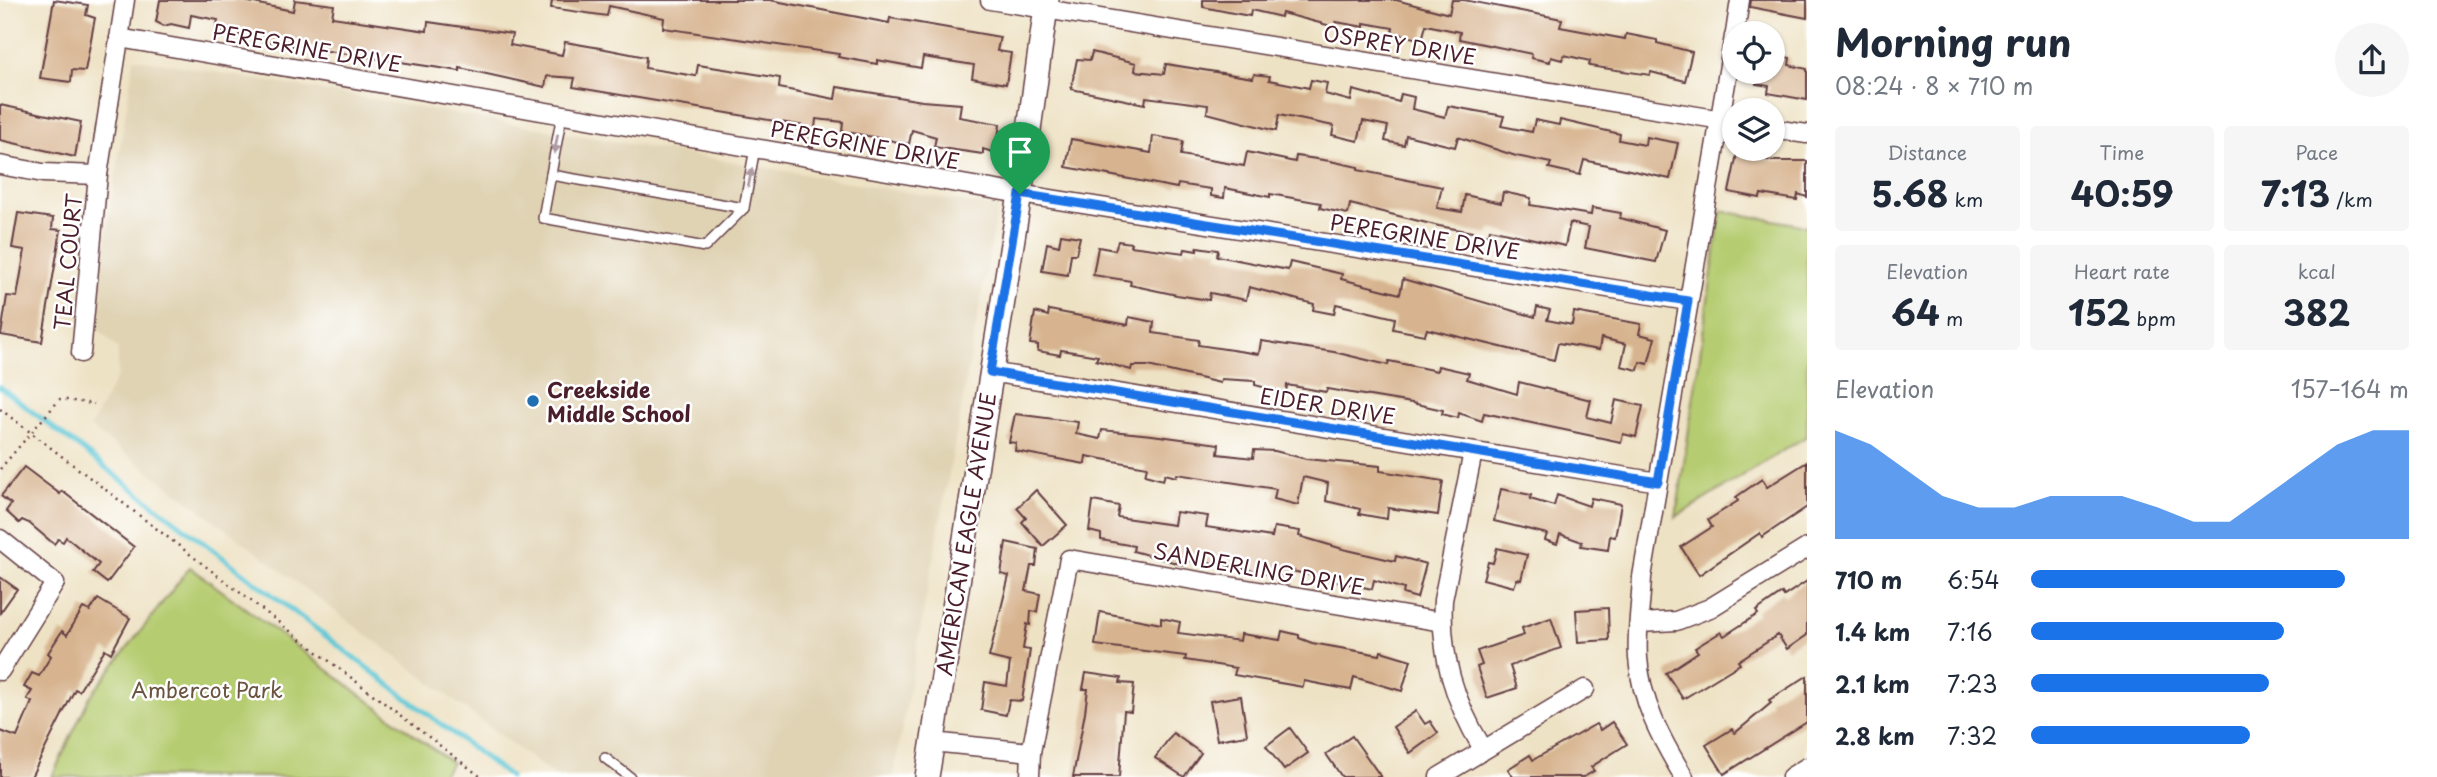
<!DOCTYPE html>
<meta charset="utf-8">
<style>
:root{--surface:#fff;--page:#f6f6f7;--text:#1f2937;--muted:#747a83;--accent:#1a73e8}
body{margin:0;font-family:"Playpen Sans",sans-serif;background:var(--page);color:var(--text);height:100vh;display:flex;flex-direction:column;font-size:26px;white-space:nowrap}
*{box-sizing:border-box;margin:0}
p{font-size:23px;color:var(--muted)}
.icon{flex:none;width:38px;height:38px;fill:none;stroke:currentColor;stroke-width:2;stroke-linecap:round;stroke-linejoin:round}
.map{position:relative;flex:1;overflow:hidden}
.drawer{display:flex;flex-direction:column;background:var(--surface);width:630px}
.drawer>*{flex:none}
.tools{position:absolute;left:1722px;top:21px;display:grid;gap:14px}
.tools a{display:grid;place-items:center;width:63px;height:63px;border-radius:50%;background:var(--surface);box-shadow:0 2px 5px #0004;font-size:35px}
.pin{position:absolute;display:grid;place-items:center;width:60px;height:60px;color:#fff;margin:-72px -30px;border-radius:50% 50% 50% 0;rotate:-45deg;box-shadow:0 0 7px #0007}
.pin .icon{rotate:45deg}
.round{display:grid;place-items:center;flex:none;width:74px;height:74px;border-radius:37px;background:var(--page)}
.headline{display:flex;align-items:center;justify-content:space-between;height:119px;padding:0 28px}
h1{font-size:38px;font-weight:700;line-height:52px}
.metrics{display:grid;grid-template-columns:repeat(3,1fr);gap:10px;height:119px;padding:7px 28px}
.metrics div{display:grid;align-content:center;border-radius:7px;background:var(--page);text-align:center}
.metrics b{font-size:35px;font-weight:700}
.metrics small{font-size:19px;font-weight:400}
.metrics p{font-size:19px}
.chart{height:196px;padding:14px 28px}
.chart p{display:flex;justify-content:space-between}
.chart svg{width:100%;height:126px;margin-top:7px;fill:var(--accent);opacity:.7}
ul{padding:0 28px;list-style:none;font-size:23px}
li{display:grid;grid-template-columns:112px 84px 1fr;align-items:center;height:52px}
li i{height:18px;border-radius:9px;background:var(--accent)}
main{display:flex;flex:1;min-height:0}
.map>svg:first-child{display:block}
.built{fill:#e0d3b4}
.green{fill:#b6cc71;stroke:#80764e;stroke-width:2}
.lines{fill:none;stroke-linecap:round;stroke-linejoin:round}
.stream{stroke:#5cc7d6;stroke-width:5}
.building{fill:#d7b48f}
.service-casing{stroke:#633c42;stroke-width:12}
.minor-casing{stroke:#633c42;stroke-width:21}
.tertiary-casing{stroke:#633c42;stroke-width:26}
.path{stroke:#633c42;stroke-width:2.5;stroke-dasharray:2 5;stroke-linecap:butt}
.service{stroke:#fff;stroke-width:9}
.minor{stroke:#fff;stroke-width:18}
.tertiary{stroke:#fff;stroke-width:23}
.oneway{fill:#ae9aa0}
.route-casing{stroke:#fff;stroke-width:14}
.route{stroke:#1a73e8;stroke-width:9}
.poi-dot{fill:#1f6fb2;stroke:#fff;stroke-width:2.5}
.labels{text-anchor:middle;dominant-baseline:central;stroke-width:5;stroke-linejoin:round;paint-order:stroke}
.street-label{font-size:21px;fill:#4a1f2b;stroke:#fff}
.poi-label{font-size:21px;font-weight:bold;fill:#4a1f2b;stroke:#fff;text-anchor:start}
.park-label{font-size:21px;fill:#6a5340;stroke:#fff}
</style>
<main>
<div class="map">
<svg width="1807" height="777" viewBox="0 0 1807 777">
<rect width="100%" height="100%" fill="#fff"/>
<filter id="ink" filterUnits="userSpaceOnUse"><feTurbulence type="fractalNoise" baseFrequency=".0143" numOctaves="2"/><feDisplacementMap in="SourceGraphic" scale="14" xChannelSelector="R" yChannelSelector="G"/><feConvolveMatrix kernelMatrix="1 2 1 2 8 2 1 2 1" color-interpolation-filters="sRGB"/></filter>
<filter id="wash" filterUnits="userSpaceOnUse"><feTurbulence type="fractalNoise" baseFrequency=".00686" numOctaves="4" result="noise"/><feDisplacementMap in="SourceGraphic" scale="28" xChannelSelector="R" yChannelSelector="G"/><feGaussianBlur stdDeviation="1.57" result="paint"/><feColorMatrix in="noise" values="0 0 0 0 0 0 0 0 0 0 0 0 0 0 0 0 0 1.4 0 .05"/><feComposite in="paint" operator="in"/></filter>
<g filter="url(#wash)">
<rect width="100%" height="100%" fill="#eee2c4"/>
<path class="built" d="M134 58 998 208 893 777H556L90 427 118 375V349L93 323Z"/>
<g class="green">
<path d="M1721 211 1807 226V436L1676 517Z"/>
<path d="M190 567 452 763 441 777H52L89 698Z"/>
</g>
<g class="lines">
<path class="stream" d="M0 387 510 777"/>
</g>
<g id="blocks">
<g class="building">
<path d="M54 0 88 5 86 15 95 18 85 71 72 70 71 82 40 78Z"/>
<path d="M160 0H239L293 11 295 0 334 5 332 17 427 31 428 22 512 34 510 45 562 55 565 42 600 48 646 57 645 68 696 76 698 65 743 72 780 78 779 88 835 99 837 87 922 101 961 104 959 117 1000 124 996 153 983 149V154L934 147 936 137 912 130 909 144 842 131 843 122 816 119 813 147 808 146 805 126 573 87 575 78 547 76 545 87 460 68V71L275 43 216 30 218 20 191 15 189 28 171 24 164 26 156 22Z"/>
<path d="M552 0H770L889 23 890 18 1000 37 997 51 1011 53 1006 84 972 78 974 65 923 57 921 68 877 60V64L838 57 839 54 663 28 664 18 609 6 607 16 551 8Z"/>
<path d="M1203 0H1396L1449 14 1452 0H1464L1562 19 1560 27 1625 39 1626 34 1657 40V43L1692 52 1685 81 1651 72 1650 75 1589 66 1590 61 1564 55 1562 60 1551 57 1550 62 1531 58 1532 54 1459 39 1460 32 1426 25 1422 40 1392 32 1393 28 1364 23V27L1336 22 1335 27 1282 13 1281 17 1251 10 1250 16 1233 13 1203 7Z"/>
<path d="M1751 0H1807V18L1750 7Z"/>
<path d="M1092 52 1136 63 1135 71 1164 74 1166 64 1253 78 1254 74 1270 76 1269 80 1309 88 1311 80 1327 83 1325 94 1351 101 1353 90 1399 102 1401 94 1414 97 1412 109 1445 117 1448 106 1504 116 1501 126 1532 132 1535 120 1559 125 1560 120 1620 134 1619 140 1645 145 1646 137 1678 143 1670 179 1584 160 1580 175 1549 168 1551 163 1516 156 1458 137 1455 147 1406 135 1404 145 1385 141 1388 126 1363 121 1358 141 1332 135 1334 126 1279 115 1276 131 1207 113 1208 105 1146 97 1145 104 1071 89 1077 59 1090 60Z"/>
<path d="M1773 54 1790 58 1789 65 1807 69V100L1768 93 1769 86 1756 84 1758 72H1773Z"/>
<path d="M0 105 81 122 75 157 0 140Z"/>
<path d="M1153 136 1183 141 1181 155 1244 166 1247 152 1295 162 1296 156 1330 161 1358 167V170L1442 187 1437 208 1462 212 1465 195 1501 203 1503 192 1531 198 1530 205 1591 215 1592 208 1621 213 1620 218 1665 230 1656 262 1585 248 1589 227 1570 223 1565 246 1490 229 1489 235 1439 226 1350 204 1348 214 1320 208 1321 203 1270 194V197L1225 188 1224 198 1211 196V189L1178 184 1177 188 1066 167 1071 139 1151 153Z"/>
<path d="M1737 154 1772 161H1807V197L1798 194 1797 200 1761 194 1760 198 1729 192Z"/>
<path d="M18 213 53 218 52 229 61 230 42 342 1 335 7 296 17 297 25 250 12 248Z"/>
<path d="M1061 234 1080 237 1076 254H1071L1068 275 1042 271 1047 243 1059 246Z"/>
<path d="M1118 241 1131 243 1130 246 1184 253 1185 249 1197 251V247L1218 250 1217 256 1288 270 1290 262 1342 274 1341 279 1400 294 1403 279 1535 317 1537 307 1550 310 1547 320 1572 325 1574 312 1641 324 1639 334 1655 338 1648 364 1640 362 1638 370 1621 366 1626 344 1601 338 1599 350 1558 343 1554 360 1427 329 1425 335 1393 329 1395 318 1336 304 1334 314 1313 310 1314 304 1249 287 1246 300 1210 293 1209 300 1177 295 1130 285 1131 281 1093 275 1098 247 1115 250Z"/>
<path d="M1049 310 1128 325 1129 317 1154 322 1153 333 1199 340 1198 345 1259 354 1261 341 1334 352 1388 365 1389 361 1437 371 1438 366 1469 373 1467 379 1517 394 1519 382 1591 400 1587 417 1611 423 1616 400 1643 406 1636 437 1623 434 1621 442 1484 413 1482 421 1459 413 1458 418 1442 414 1443 410 1412 403 1327 389 1326 392 1287 385 1286 393 1255 385V381L1221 379 1220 383 1148 366H1132L1131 370 1096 360 1098 356 1061 350 1060 355 1038 351V345L1030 344 1035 312 1048 316Z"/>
<path d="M1015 414 1078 422 1076 434 1100 439 1102 430 1152 435 1219 444 1218 454 1253 458 1254 450 1275 451 1306 459 1380 466V471L1443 481 1438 515 1388 508 1387 519 1359 514 1360 509 1326 501 1328 483 1303 477 1298 505 1274 499 1276 489 1177 474 1176 477 1165 474 1163 480 1145 475 1147 467 1086 456 1085 464 1015 451 1016 443 1009 442Z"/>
<path d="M1807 462V507L1762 537 1760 533 1699 575 1681 547 1712 527 1708 520 1738 501 1736 497 1762 479 1767 487Z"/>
<path d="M24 467 60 494 62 491 134 547 107 583 93 572 99 564 66 537 63 542 58 539 54 544 29 523 22 520 19 523 6 511 11 504 1 496Z"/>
<path d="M1501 489 1531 495 1530 499 1554 506 1557 495 1589 506 1591 498 1621 504 1615 537 1610 536 1608 550 1581 546 1582 542 1560 534 1557 544 1545 540 1547 534 1494 521Z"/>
<path d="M1036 490 1067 525 1043 546 1022 522 1026 518 1017 508Z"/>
<path d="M1093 501 1119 506 1117 517 1174 525 1176 512 1208 516 1206 527 1272 537 1274 527 1300 531 1299 536 1343 549 1395 561 1396 556 1426 564 1417 598 1403 594 1404 589 1374 580 1372 589 1292 571 1291 578 1201 561 1186 560 1184 565 1133 551 1134 546 1101 540V534L1089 531Z"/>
<path d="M1006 542 1038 549 1036 566H1031L1026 591 1040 594 1037 612 1031 611 1030 625 1027 624 1023 649 1030 650 1022 701 1009 700 1006 715 981 710 985 682 1007 686 1010 662 989 657 1009 576 1001 574Z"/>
<path d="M1497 548 1527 555 1521 580 1517 579 1514 587 1483 579 1488 562 1493 563Z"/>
<path d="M0 577 17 589 0 613Z"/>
<path d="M1807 581V635L1787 649 1778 635 1738 661 1740 664 1683 699 1666 673 1698 652 1695 648 1721 632 1724 636 1758 614 1756 611 1782 593 1784 596Z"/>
<path d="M98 599 130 618 111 653 105 649 79 691 75 689 31 777H0V731L17 737 32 702 27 699 32 691 24 687 32 673 39 676 51 656 48 653 62 631 67 635 83 608 90 611Z"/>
<path d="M1608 608 1609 640 1578 642 1576 610Z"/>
<path d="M1100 612 1161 624V618L1180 622 1178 633 1240 641 1241 634 1280 640 1282 631 1299 635V638L1312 643 1380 655 1381 651 1411 660 1402 691 1354 677 1351 690 1304 681 1303 687 1234 675 1236 668 1185 660 1186 656 1095 645Z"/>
<path d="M1551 618 1561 648 1510 666 1517 688 1487 698 1477 667 1482 665 1477 651 1524 635 1522 628Z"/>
<path d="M1086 673 1121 678 1120 683 1134 684 1131 712 1124 711 1119 777H1073L1085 712 1088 689H1083Z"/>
<path d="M1807 676V722L1724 774 1706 745 1732 729 1735 733 1771 703 1769 700Z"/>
<path d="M1241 696 1247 735 1217 740 1210 701Z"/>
<path d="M1416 711 1425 724 1430 721 1438 733 1410 753 1393 727Z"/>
<path d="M1612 722 1627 744 1591 767 1594 771 1584 777H1513L1508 769 1530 755 1533 760 1596 724 1600 730Z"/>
<path d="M1290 728 1308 753 1284 770 1266 746Z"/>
<path d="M1173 733 1201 753 1184 777 1155 758Z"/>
<path d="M1352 736 1381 777H1342L1326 754Z"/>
</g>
</g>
</g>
<g filter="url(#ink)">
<use href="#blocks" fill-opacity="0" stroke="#633c42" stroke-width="2"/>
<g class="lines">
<defs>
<g id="service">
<path d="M562 114 543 218 705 247 744 208 755 148"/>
<path d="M551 175 744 208"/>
<path d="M605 758 630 777"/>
</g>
<g id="minor">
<path d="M990 0 1734 122"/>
<path d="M1735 33 1740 0"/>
<path d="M119 38 1020 194 1688 301"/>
<path d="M1773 129 1807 134"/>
<path d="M0 165 43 173 98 175"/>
<path d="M81 353 98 175 125 0"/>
<path d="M990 372 1658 482"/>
<path d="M1473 452 1443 600C1440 656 1454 701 1483 749"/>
<path d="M0 539 55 583 0 671"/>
<path d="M1641 623 1676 621 1710 608 1807 548"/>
<path d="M932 742 1031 752"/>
<path d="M1030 777 1031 752 1069 559 1442 622"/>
<path d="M1439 777 1585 689"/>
<path d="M1684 777C1661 739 1641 702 1638 658 1636 632 1641 603 1642 577L1734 36"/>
<path d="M1791 777 1807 767"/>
</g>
<path id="tertiary" d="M927 777 1020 194 1047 0"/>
</defs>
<use href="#service" class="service-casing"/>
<use href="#minor" class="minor-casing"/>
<use href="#tertiary" class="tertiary-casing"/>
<g class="path">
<path d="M0 409 481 777"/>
<path d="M0 469 60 399 94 404"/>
</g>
<use href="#service" class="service"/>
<use href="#minor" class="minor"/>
<use href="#tertiary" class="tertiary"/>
</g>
<defs><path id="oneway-solid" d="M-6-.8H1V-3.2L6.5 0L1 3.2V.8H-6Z" transform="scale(1.75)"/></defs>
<g class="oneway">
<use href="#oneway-solid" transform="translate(556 144) rotate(100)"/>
<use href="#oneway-solid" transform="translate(750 178) rotate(-79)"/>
</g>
</g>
<g class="lines" filter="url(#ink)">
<defs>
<path id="route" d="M1020 194 1688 301 1658 482 990 372Z"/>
</defs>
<use href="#route" class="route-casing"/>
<use href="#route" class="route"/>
</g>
<circle class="poi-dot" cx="533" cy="401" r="7"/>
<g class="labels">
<g class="street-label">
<text transform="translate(1400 44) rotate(9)">OSPREY DRIVE</text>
<text transform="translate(307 47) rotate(10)">PEREGRINE DRIVE</text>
<text transform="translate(865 144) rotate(10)">PEREGRINE DRIVE</text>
<text transform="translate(1425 236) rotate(9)">PEREGRINE DRIVE</text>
<text transform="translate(67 262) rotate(-85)">TEAL COURT</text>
<text transform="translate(1328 405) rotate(9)">EIDER DRIVE</text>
<text transform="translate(965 534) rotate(-81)">AMERICAN EAGLE AVENUE</text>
<text transform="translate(1259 568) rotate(10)">SANDERLING DRIVE</text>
</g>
<g class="poi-label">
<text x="547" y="389">Creekside<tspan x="547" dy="24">Middle School</tspan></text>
</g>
<g class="park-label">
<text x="207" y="689">Ambercot Park</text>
</g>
</g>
</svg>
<div class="tools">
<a><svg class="icon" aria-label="locate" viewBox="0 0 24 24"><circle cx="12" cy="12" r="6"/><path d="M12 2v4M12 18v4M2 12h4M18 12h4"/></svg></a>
<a><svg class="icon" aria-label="layers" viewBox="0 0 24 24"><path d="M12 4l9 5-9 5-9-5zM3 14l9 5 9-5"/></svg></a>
</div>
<div class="pin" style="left:1020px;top:194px;background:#1e9e55"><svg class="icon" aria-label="arrive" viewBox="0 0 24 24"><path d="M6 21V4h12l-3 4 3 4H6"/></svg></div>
</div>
<section class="drawer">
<div class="headline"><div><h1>Morning run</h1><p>08:24 · 8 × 710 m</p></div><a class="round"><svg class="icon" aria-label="share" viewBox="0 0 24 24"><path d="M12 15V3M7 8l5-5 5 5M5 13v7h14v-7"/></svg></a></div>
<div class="metrics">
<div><p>Distance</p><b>5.68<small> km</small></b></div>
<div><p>Time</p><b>40:59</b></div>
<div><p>Pace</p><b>7:13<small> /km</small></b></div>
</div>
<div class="metrics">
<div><p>Elevation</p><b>64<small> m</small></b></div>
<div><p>Heart rate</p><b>152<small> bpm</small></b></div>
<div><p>kcal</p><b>382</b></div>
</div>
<div class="chart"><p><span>Elevation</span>157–164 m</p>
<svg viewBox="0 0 160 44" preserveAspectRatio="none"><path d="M0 44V6L10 11L20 20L30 29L40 33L50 33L60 29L70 29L80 29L90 33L100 38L110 38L120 29L130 20L140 11L150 6L160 6V44z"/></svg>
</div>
<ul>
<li><b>710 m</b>6:54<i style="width:83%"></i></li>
<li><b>1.4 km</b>7:16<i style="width:67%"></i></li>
<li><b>2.1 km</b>7:23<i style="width:63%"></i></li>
<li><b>2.8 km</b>7:32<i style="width:58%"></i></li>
</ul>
</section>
</main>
